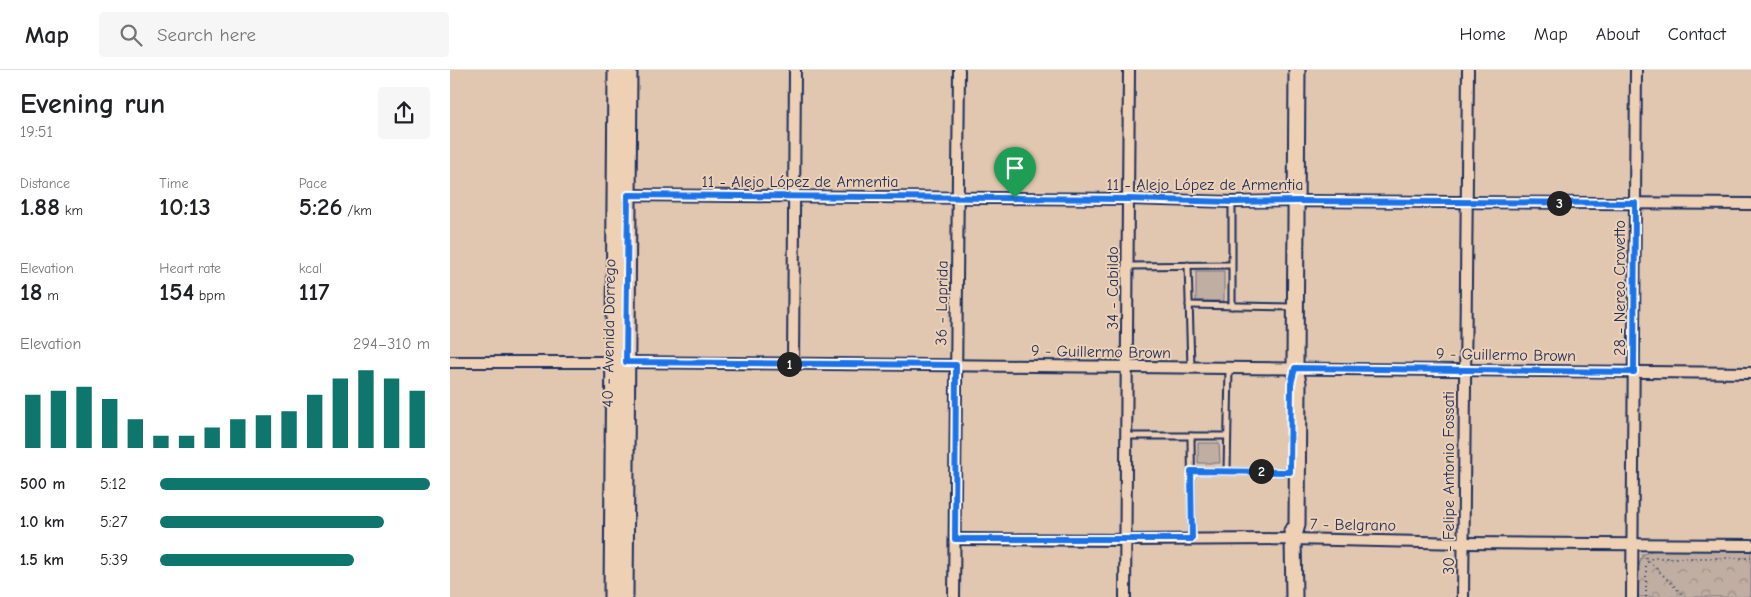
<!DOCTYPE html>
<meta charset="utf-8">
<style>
:root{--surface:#fff;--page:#f6f6f6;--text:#202124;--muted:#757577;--line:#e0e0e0;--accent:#0f766e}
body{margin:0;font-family:"Comic Neue",sans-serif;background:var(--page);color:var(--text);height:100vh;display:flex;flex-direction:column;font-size:19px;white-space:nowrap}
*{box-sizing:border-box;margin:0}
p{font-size:16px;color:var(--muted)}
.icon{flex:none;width:28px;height:28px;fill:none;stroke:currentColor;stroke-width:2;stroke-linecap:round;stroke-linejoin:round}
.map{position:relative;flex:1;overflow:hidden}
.sheet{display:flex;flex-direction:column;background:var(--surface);width:450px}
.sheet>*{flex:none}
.pin{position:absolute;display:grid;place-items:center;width:42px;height:42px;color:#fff;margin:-51px -21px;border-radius:50% 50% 50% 0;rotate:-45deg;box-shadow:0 0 5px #0007}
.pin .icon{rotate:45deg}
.km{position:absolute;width:25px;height:25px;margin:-12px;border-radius:50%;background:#222;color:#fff;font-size:14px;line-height:25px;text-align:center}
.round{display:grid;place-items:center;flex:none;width:52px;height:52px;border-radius:5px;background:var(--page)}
.overview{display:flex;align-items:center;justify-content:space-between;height:85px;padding:0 20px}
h1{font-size:28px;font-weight:700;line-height:38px}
.stats{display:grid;grid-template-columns:repeat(3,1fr);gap:8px;height:85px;padding:5px 20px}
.stats div{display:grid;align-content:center}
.stats b{font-size:25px;font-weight:700}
.stats small{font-size:14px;font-weight:400}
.stats p{font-size:14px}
.chart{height:140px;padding:10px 20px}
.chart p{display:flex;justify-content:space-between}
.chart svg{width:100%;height:90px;margin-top:5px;stroke:var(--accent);stroke-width:6}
ul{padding:0 20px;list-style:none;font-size:16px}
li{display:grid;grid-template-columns:80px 60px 1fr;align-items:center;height:38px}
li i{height:12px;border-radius:6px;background:var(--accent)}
header{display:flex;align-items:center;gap:30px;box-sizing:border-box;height:70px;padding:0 25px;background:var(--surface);border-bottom:1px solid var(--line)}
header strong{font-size:24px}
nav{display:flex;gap:28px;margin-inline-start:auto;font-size:18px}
.search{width:350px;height:45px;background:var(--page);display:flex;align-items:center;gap:12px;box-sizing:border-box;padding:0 18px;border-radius:5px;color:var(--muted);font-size:19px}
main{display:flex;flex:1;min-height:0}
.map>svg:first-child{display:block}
.grass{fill:#c0aea2;stroke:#6e6e80}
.park{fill:url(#park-crowns);stroke:#6e6e80}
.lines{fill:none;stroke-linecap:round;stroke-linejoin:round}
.lane-casing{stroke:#1b2f5e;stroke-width:9}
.street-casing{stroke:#1b2f5e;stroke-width:14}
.secondary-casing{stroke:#1b2f5e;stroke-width:19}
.path{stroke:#1b2f5e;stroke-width:2;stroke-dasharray:1 4;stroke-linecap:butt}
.lane{stroke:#eed1b5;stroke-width:5}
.street{stroke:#eed1b5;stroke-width:10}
.secondary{stroke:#eed1b5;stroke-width:15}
.route-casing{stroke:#fff;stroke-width:10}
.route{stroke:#1a73e8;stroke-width:6}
.labels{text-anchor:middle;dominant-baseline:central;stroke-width:4;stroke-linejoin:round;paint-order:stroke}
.street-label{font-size:16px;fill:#1b2f5e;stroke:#eed1b5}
</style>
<header>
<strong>Map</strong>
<div class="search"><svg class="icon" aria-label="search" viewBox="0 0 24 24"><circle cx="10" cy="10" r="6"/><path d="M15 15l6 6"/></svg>Search here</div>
<nav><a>Home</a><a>Map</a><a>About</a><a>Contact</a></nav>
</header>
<main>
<section class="sheet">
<div class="overview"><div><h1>Evening run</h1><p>19:51</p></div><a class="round"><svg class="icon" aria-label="share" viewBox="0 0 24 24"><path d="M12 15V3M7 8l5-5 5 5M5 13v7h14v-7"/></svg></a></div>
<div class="stats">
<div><p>Distance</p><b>1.88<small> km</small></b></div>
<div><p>Time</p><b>10:13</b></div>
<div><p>Pace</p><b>5:26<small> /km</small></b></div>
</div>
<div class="stats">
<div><p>Elevation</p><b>18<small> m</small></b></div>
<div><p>Heart rate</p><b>154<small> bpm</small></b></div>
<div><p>kcal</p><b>117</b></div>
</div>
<div class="chart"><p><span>Elevation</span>294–310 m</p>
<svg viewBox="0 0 160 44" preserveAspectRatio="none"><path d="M5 44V18M15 44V16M25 44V14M35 44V20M45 44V30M55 44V38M65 44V38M75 44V34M85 44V30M95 44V28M105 44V26M115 44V18M125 44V10M135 44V6M145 44V10M155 44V16"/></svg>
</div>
<ul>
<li><b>500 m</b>5:12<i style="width:100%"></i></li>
<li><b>1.0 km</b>5:27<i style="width:83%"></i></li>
<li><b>1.5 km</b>5:39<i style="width:72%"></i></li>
</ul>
</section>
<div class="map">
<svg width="1301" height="527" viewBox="0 0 1301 527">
<defs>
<pattern id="park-crowns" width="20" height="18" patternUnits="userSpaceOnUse" patternTransform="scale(1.25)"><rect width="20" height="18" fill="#c0aea2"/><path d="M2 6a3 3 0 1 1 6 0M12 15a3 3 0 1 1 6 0" fill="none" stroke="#9b8e87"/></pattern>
</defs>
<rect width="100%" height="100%" fill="#e1c7b0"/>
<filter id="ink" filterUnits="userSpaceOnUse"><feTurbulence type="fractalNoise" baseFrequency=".02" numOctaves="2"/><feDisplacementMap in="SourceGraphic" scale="10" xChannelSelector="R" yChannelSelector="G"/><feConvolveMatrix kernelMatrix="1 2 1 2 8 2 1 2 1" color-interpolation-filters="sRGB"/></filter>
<g filter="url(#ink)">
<g class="grass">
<rect x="746" y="201" width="28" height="30"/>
<path d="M748 373H769L770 393H748Z"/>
</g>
<path class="park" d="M1206 479 1301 480V527H1187L1188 499 1192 485Z"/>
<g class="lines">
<defs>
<g id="lane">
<path d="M738 195 741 297"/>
<path d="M678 196 781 195"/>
<path d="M739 235 843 237"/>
<path d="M782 236V132"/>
<path d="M676 366H777"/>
<path d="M741 366 742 469"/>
<path d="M741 401 840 402"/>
<path d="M777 401 779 298"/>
</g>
<g id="street">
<path d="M172 125 678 129 782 132 846 131 1301 134"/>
<path d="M0 292H176L1301 303"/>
<path d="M343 294 345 0"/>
<path d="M505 469 676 470 843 469 1014 473 1301 475"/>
<path d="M504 527 509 0"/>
<path d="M675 527 679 0"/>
<path d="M1013 527 1018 0"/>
<path d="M1182 527 1186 0"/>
</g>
<g id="secondary">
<path d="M842 461 843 469 844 527"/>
<path d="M843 469 847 455 848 313 845 298 847 0"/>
<path d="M162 527 166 0"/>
<path d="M175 527 179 0"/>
</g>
</defs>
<use href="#lane" class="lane-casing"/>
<use href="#street" class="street-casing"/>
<use href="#secondary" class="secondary-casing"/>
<g class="path">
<path d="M1192 484 1235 527"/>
<path d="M1196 527V494L1202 488H1301"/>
<path d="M1299 527 1301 525"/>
</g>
<use href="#lane" class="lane"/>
<use href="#street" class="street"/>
<use href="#secondary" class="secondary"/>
</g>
</g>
<g class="lines" filter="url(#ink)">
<defs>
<path id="route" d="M178 125 678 129 782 132 846 131 1185 133 1184 302 845 298 841 314 840 402 741 401 742 469H505L506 295 176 292Z"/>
</defs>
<use href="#route" class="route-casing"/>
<use href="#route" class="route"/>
</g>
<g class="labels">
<g class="street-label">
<text x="350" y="112">11 - Alejo López de Armentia</text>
<text x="755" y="115">11 - Alejo López de Armentia</text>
<text transform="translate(663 218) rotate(-90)">34 - Cabildo</text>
<text transform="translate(1170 218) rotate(-90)">28 - Nereo Crovetto</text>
<text transform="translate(492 233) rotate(-89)">36 - Laprida</text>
<text transform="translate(159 263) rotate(-89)">40 - Avenida Dorrego</text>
<text transform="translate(651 282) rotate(1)">9 - Guillermo Brown</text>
<text transform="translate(1056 285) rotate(1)">9 - Guillermo Brown</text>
<text transform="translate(999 413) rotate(-90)">30 - Felipe Antonio Fossati</text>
<text transform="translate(903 455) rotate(1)">7 - Belgrano</text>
</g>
</g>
</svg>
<div class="pin" style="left:565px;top:128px;background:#1e9e55"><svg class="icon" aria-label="arrive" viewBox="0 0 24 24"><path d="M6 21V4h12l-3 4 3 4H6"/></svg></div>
<b class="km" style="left:339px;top:294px">1</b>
<b class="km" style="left:811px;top:401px">2</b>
<b class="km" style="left:1109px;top:133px">3</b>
</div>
</main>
